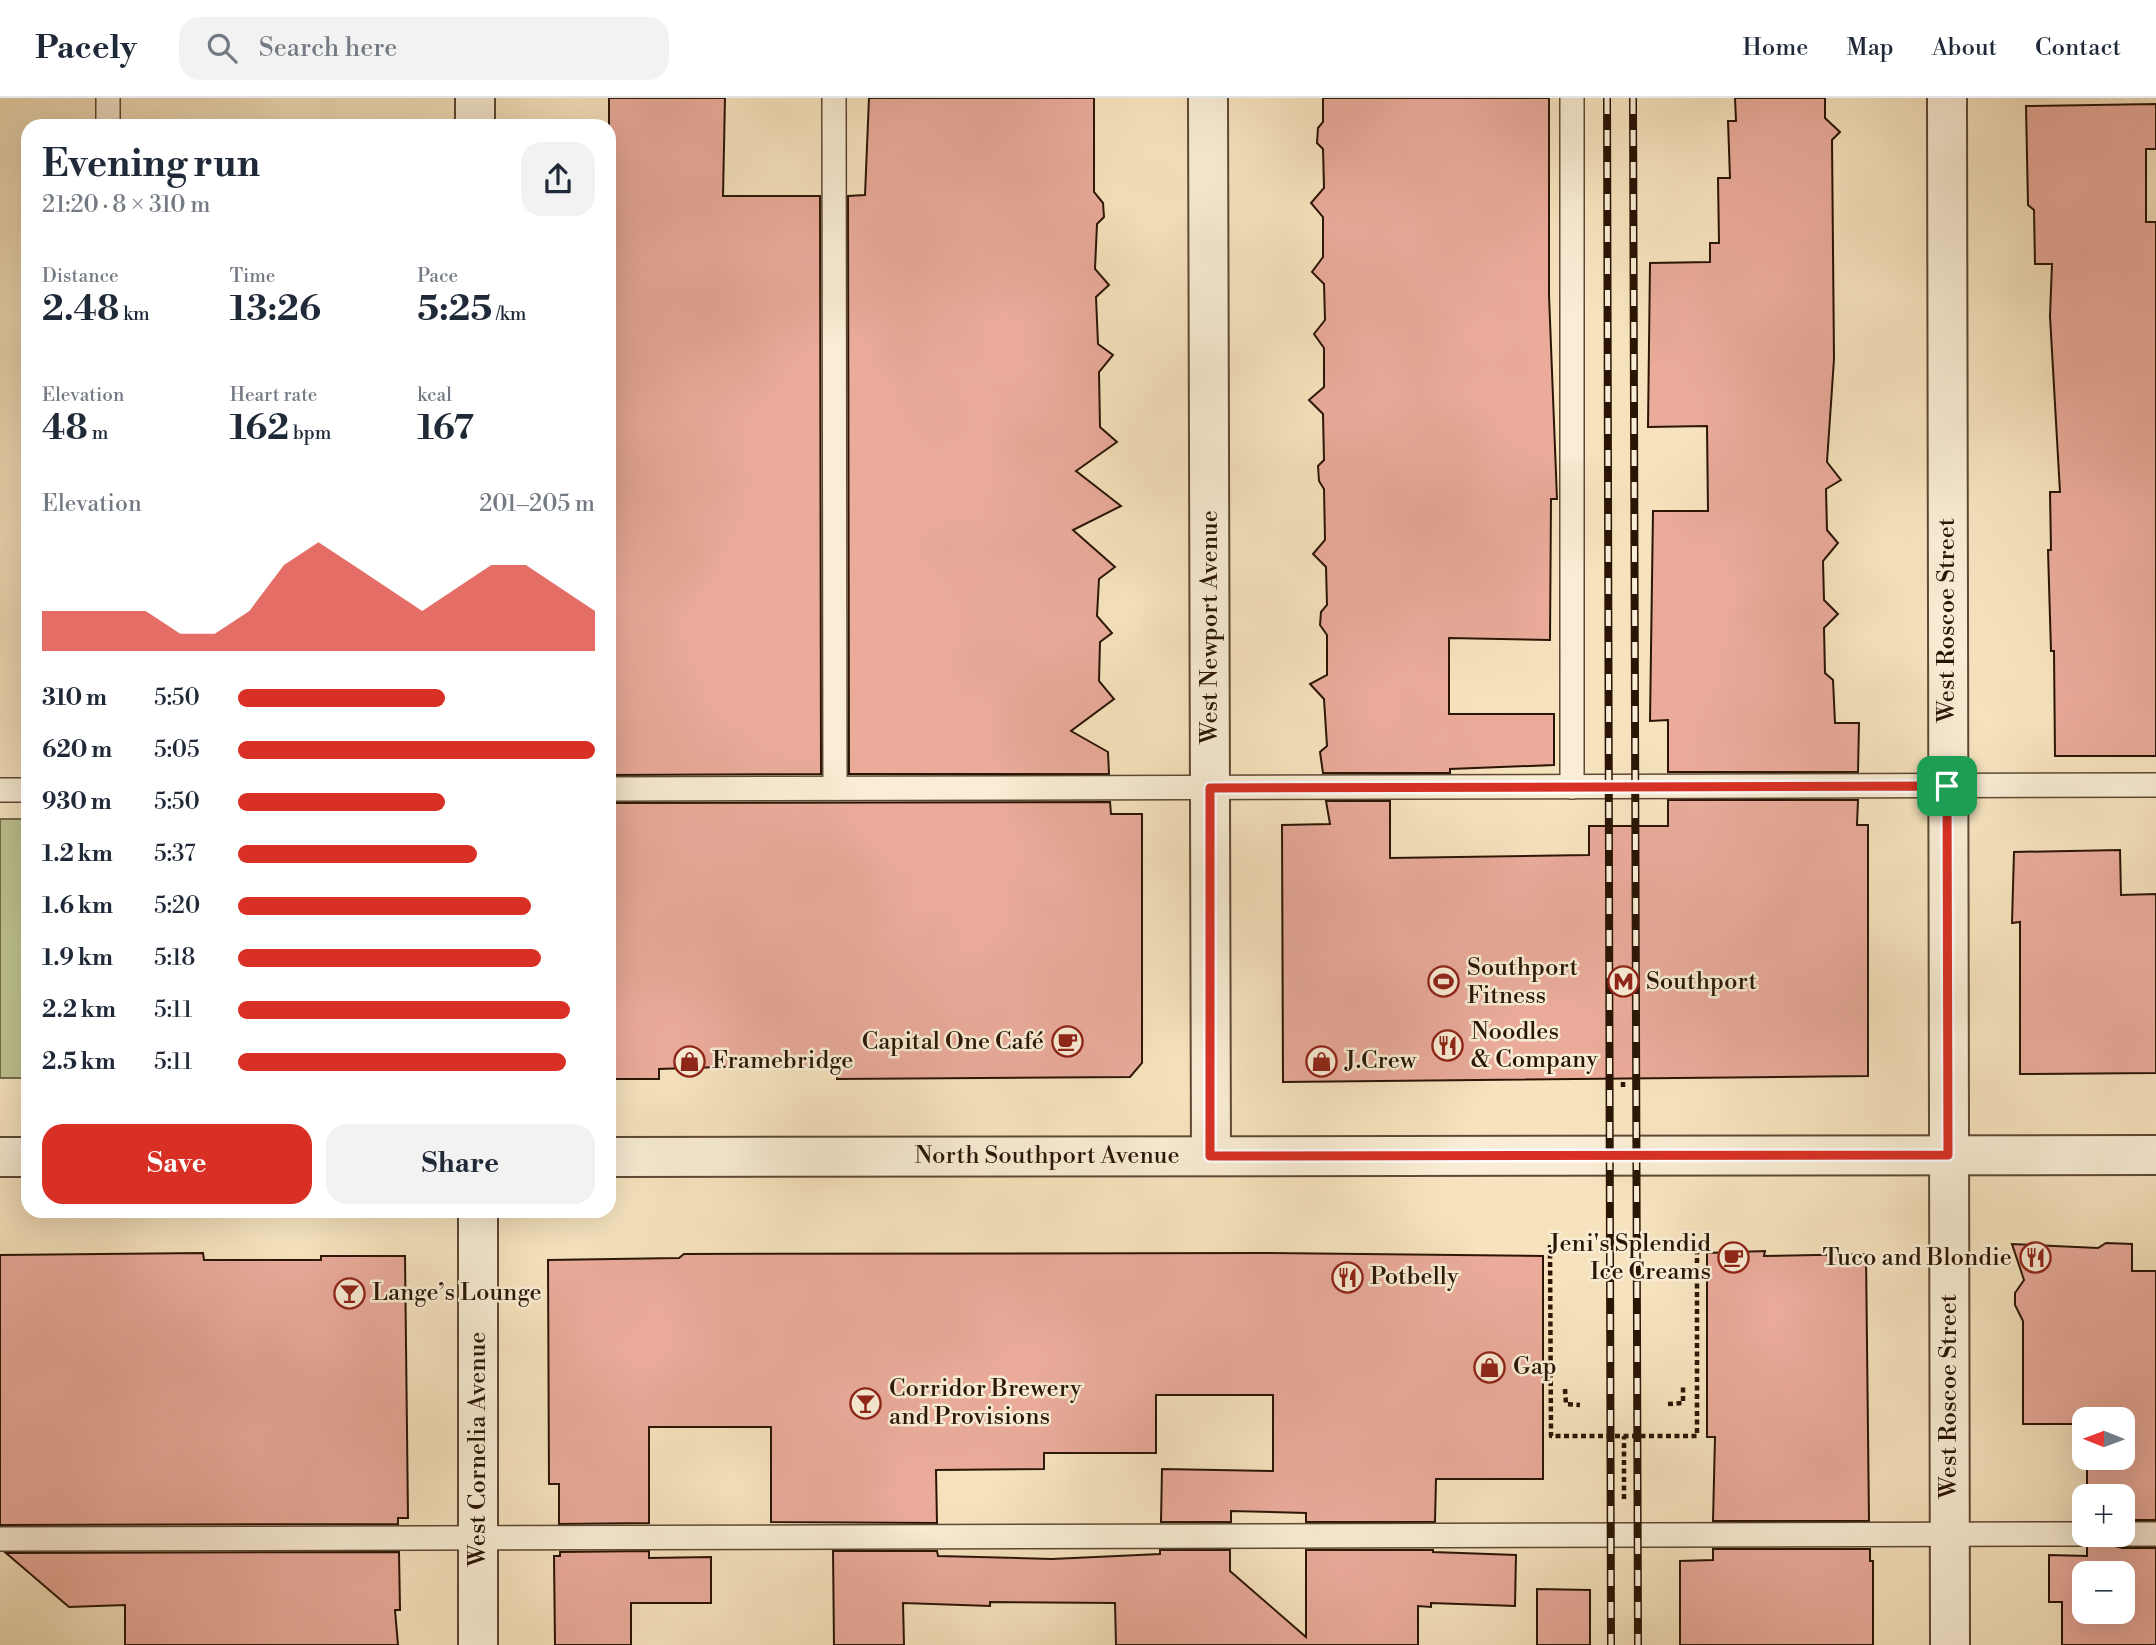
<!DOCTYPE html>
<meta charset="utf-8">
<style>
:root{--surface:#fff;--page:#f2f2f3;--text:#1f2937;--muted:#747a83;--line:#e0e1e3;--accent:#d93025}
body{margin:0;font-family:"Libre Bodoni",serif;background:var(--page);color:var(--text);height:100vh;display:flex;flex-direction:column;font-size:26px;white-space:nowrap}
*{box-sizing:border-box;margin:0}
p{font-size:23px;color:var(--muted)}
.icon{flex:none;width:38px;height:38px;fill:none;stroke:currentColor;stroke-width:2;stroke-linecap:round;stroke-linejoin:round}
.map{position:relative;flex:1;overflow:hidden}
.sheet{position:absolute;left:21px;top:21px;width:595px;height:1099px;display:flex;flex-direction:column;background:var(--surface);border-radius:21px;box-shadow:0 7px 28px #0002}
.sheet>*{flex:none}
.needle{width:46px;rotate:271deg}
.tools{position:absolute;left:2072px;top:1309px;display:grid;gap:14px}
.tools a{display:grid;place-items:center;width:63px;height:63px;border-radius:14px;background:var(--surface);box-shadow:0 7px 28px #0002;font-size:35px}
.pin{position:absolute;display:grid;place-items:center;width:60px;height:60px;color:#fff;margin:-30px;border-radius:14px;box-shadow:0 4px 10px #0006}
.round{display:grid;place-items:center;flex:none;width:74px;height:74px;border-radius:21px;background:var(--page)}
.overview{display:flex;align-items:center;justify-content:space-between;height:119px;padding:0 21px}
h1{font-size:38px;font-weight:800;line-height:52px}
.metrics{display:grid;grid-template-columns:repeat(3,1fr);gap:10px;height:119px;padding:7px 21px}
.metrics div{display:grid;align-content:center}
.metrics b{font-size:35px;font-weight:800}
.metrics small{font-size:19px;font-weight:400}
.metrics p{font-size:19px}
.chart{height:196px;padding:14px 21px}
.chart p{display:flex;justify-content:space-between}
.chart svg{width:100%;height:126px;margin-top:7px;fill:var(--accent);opacity:.7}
.button{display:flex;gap:14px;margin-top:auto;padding:14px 21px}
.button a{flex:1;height:80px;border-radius:21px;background:var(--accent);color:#fff;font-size:28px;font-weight:800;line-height:80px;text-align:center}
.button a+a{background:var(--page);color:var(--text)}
ul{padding:0 21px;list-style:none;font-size:23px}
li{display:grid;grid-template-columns:112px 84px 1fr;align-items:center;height:52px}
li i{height:18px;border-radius:9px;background:var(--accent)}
header{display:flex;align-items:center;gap:42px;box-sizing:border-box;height:98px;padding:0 35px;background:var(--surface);border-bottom:2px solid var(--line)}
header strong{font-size:33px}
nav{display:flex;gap:38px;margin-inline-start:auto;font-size:24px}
.search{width:490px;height:63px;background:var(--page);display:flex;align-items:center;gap:18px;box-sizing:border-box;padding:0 24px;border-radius:21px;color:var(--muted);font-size:26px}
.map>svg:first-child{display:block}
.green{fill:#bec390;stroke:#746c4a;stroke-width:2}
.building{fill:#eaab9b;stroke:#2a1505;stroke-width:2;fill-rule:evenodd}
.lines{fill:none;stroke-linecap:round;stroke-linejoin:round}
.service-casing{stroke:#5d4833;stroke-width:26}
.minor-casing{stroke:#5d4833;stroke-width:42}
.tertiary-casing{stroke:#5d4833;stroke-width:42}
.path{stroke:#2a1505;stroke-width:4.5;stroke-dasharray:5 3.5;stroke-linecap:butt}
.service{stroke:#f9edd5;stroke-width:23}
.minor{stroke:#f9edd5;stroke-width:38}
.tertiary{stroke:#f9edd5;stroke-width:38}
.rail-casing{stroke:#2a1505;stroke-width:8}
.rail{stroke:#f9edd5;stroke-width:5;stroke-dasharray:16;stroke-linecap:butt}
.route-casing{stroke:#fff;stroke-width:14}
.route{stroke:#d93025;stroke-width:9}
.labels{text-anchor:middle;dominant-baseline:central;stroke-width:5;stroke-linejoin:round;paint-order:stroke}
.street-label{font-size:24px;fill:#2a1505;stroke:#f9edd5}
.poi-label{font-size:24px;fill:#2a1505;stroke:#f9edd5;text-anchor:start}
</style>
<header>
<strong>Pacely</strong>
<div class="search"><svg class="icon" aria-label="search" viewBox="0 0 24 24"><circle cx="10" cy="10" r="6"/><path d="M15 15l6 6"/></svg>Search here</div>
<nav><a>Home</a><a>Map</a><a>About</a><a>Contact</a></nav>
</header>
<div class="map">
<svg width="2156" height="1547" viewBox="0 0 2156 1547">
<rect width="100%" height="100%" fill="#f6e3be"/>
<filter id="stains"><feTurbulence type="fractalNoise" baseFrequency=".00286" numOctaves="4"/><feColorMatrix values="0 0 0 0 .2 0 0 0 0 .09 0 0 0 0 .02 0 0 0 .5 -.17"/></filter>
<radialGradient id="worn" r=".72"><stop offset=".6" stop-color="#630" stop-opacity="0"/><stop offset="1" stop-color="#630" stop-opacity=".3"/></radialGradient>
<rect class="green" x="0" y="721" width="28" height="259"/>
<g class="building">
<path d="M609 0H725L723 98H820L821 676 609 677Z"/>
<path d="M869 0H1094V94L1103 105 1104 119 1097 126 1095 171 1109 187 1096 199 1098 246 1113 257 1099 274 1100 329 1117 344 1076 373 1121 408 1073 432 1115 469 1099 481 1097 518 1112 535 1100 544 1099 583 1114 601 1071 633 1108 654 1109 676H849L848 98 865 97Z"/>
<path d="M1323 0H1549V197L1557 401H1551L1550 542 1449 540V616H1554V667L1450 671V675H1323L1320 654 1327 648 1324 601 1310 586 1327 577V537L1320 527 1321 514 1327 507 1326 469 1313 456 1325 442 1324 391 1319 383 1318 368 1324 362 1323 316 1309 302 1324 289V250L1314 236 1325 222 1324 186 1312 174 1323 159V119L1311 105 1324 90 1323 51 1317 45 1318 30 1323 24Z"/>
<path d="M1735 0H1825V20L1840 34 1832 42 1834 261 1827 364 1841 382 1826 391 1827 432 1838 445 1823 463 1824 502 1838 516 1824 530 1825 575 1833 582 1835 625H1859L1858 674H1668V622L1650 623 1653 413H1708L1707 328 1648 329 1650 165 1710 164V145H1719L1718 80H1730L1728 23H1736Z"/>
<path d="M2156 6V51H2146V124H2156V658H2055L2054 553H2051L2048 452H2051L2050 394H2060L2050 218 2052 166H2035L2034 112 2028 107 2026 8Z"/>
<path d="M1668 702H1858L1857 727H1868V978L1283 984 1282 727 1330 726 1326 703H1390V760L1589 757V728H1668Z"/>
<path d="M1110 704 1111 716H1142V965L1130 979 837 981V969L751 968 659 971V981H609V705Z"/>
<path d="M2120 752 2121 797 2156 796V975L2020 976V824L2012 825 2014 754Z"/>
<path d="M2106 1145 2132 1146V1173H2156V1422H2123V1398H2087V1360H2123V1321H2084V1326H2023V1223L2015 1207V1195L2024 1182 2012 1146 2098 1150Z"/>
<path d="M1765 1153 1764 1158 1866 1156 1869 1423H1713L1715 1339H1707V1155Z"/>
<path d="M203 1155 204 1162H321V1158H405L408 1420H398V1426L0 1427V1157Z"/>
<path d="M1265 1155 1543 1158V1381H1436L1435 1424H1306V1415L1231 1413V1424H1161L1162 1371 1273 1373V1297H1156V1355H1044V1371L936 1372 937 1425 771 1424V1329H649V1425L559 1426V1386H549L548 1162 679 1160 684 1156Z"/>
<path d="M2098 1437H2109L2115 1448 2122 1450H2156V1547H2062V1504H2049V1457L2087 1458V1449L2096 1444ZM2084 1475H2123V1514H2084Z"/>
<path d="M1713 1451H1870V1463H1873V1547H1680V1463L1713 1462Z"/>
<path d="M1160 1452H1230V1473L1306 1539V1452H1433V1454L1516 1457 1515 1508 1431 1505V1509L1418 1508V1547H1116L1115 1505 990 1504V1508L903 1505 904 1547H834L833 1453H937L938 1458 1052 1461 1160 1456Z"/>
<path d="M649 1453V1460L711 1459V1505H631V1547H555L554 1458H560V1454Z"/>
<path d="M399 1454 400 1512H395L398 1547H125V1507L69 1509 6 1455Z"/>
<path d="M1537 1491 1590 1492V1547H1537Z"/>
</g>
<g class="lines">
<defs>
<g id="service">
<path d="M108 0V28"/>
<path d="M834 0 835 690"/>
<path d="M1572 0V689"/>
<path d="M609 691 2156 687"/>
<path d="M0 692H28"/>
<path d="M2123 1436H2156"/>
<path d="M0 1441 2084 1436"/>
</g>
<g id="minor">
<path d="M475 0V28"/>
<path d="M1208 0 1211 1058"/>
<path d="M1947 0 1950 1547"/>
<path d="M478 1113V1547"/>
</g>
<g id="tertiary">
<path d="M0 1059H28"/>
<path d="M609 1059 2156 1057"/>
</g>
</defs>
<use href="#service" class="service-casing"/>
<use href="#minor" class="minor-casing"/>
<use href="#tertiary" class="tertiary-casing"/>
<g class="path">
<path d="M1623 989V980"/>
<path d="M1550 1147 1551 1338H1697V1146"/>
<path d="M1565 1291 1566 1306 1580 1307"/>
<path d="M1668 1306 1683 1305V1288"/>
<path d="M1624 1401V1338"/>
</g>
<use href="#service" class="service"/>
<use href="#minor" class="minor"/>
<use href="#tertiary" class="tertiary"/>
<defs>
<g id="rail">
<path d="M1607 0 1611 1547"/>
<path d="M1633 0 1638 1547"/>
</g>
</defs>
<use href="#rail" class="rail-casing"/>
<use href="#rail" class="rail"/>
</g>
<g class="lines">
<defs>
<path id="route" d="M1947 688 1948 1057 1210 1058V690Z"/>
</defs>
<use href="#route" class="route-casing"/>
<use href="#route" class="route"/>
</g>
<defs>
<symbol id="stadium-ring" viewBox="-11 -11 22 22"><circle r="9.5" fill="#f9edd5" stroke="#8f2418" stroke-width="1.5"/><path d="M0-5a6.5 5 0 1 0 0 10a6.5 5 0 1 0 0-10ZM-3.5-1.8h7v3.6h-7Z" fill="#8f2418"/></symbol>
<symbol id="metro-ring" viewBox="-11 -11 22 22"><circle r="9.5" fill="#f9edd5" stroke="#8f2418" stroke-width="1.5"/><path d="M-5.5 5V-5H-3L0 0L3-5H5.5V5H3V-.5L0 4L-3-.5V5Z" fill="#8f2418"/></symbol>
<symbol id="cafe-ring" viewBox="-11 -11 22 22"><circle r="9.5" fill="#f9edd5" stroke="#8f2418" stroke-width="1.5"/><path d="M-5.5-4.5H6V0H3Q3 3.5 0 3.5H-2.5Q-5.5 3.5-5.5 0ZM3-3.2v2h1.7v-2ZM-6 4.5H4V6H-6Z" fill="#8f2418"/></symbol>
<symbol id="restaurant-ring" viewBox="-11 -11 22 22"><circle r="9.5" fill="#f9edd5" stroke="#8f2418" stroke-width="1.5"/><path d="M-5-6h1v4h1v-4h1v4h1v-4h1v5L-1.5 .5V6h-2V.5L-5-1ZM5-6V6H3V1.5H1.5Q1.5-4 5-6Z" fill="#8f2418"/></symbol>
<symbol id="shop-ring" viewBox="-11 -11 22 22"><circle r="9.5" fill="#f9edd5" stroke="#8f2418" stroke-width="1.5"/><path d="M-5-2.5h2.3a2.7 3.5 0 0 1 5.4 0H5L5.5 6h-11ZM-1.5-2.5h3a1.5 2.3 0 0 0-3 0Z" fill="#8f2418"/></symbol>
<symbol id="bar-ring" viewBox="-11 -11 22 22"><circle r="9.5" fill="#f9edd5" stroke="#8f2418" stroke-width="1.5"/><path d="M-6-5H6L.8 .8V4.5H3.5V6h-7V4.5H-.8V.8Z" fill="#8f2418"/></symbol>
</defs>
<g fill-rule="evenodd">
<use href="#stadium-ring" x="1426" y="866" width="35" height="35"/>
<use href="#metro-ring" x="1606" y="866" width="35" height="35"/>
<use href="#cafe-ring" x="1050" y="926" width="35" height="35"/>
<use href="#restaurant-ring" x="1430" y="930" width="35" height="35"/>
<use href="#shop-ring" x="672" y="946" width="35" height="35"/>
<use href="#shop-ring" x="1304" y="946" width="35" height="35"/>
<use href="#cafe-ring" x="1716" y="1142" width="35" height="35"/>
<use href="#restaurant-ring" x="2018" y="1142" width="35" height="35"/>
<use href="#restaurant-ring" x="1330" y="1162" width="35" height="35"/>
<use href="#bar-ring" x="332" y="1178" width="35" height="35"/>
<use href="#shop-ring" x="1472" y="1252" width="35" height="35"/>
<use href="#bar-ring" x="848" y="1288" width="35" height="35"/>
</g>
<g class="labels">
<g class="street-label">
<text transform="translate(1947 522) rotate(-90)">West Roscoe Street</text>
<text transform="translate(1210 529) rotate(-90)">West Newport Avenue</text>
<text x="1047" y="1058">North Southport Avenue</text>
<text transform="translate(1949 1298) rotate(-90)">West Roscoe Street</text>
<text transform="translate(478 1351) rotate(-90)">West Cornelia Avenue</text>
</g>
<g class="poi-label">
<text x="1467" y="870">Southport<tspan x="1467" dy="28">Fitness</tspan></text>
<text x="1646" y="884">Southport</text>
<text x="1471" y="934">Noodles<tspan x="1471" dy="28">&amp; Company</tspan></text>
<text x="1044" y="944" text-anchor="end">Capital One Café</text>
<text x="712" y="963">Framebridge</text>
<text x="1345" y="963">J.Crew</text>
<text x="1711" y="1146" text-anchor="end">Jeni's Splendid<tspan x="1711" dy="28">Ice Creams</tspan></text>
<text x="2012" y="1160" text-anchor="end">Tuco and Blondie</text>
<text x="1370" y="1179">Potbelly</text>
<text x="372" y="1195">Lange’s Lounge</text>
<text x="1513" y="1269">Gap</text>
<text x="889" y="1291">Corridor Brewery<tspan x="889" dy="28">and Provisions</tspan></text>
</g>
</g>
<rect width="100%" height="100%" filter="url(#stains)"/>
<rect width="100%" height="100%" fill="url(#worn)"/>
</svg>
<div class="tools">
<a><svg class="needle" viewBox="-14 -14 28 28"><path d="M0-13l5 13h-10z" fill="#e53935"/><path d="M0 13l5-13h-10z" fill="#747a83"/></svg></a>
<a>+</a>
<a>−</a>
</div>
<div class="pin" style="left:1947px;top:688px;background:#1e9e55"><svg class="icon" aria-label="arrive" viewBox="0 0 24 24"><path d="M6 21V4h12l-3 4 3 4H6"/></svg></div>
<section class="sheet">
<div class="overview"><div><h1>Evening run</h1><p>21:20 · 8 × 310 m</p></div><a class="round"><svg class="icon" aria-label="share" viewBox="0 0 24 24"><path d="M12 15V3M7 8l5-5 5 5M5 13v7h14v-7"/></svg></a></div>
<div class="metrics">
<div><p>Distance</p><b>2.48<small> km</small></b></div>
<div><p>Time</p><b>13:26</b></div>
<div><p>Pace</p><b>5:25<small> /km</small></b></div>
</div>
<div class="metrics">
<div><p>Elevation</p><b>48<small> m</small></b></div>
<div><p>Heart rate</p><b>162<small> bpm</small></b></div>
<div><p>kcal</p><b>167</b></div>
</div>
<div class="chart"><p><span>Elevation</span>201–205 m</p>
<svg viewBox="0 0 160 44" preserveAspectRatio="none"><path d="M0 44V30L10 30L20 30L30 30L40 38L50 38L60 30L70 14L80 6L90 14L100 22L110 30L120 22L130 14L140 14L150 22L160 30V44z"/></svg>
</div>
<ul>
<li><b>310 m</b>5:50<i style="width:58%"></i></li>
<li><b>620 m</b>5:05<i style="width:100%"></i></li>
<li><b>930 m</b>5:50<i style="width:58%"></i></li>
<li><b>1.2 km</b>5:37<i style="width:67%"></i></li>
<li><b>1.6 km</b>5:20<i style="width:82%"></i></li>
<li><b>1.9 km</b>5:18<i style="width:85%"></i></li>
<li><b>2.2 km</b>5:11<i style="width:93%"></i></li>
<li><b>2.5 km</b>5:11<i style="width:92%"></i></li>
</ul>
<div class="button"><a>Save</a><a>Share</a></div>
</section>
</div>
